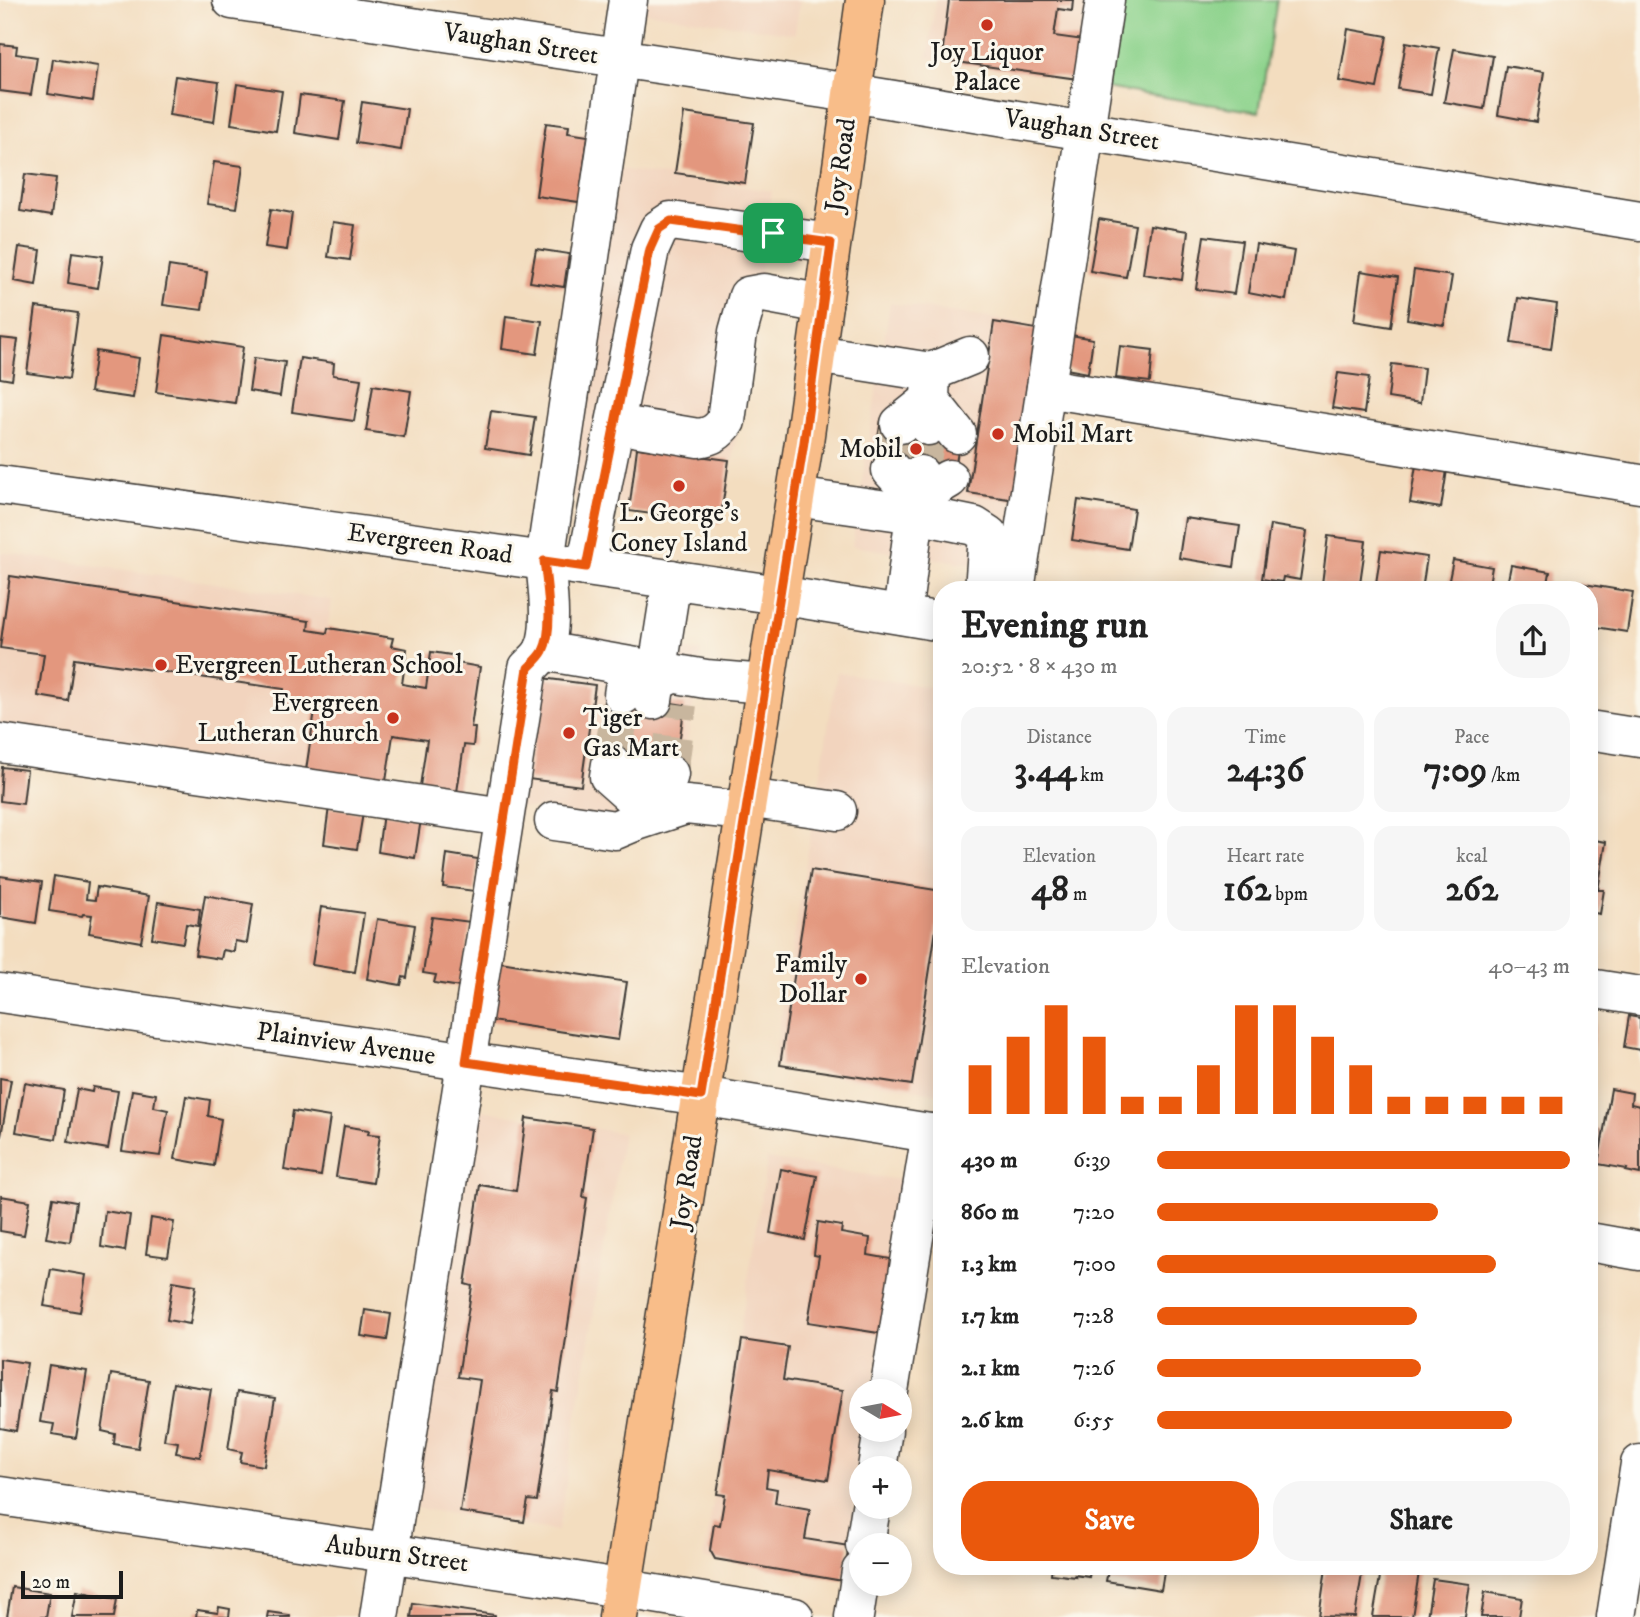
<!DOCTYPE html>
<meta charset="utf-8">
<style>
:root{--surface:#fff;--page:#f6f6f6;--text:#222;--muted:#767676;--accent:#ea580c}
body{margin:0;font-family:"IM FELL DW Pica",serif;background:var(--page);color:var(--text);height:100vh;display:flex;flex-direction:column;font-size:26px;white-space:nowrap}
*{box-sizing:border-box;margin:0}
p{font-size:23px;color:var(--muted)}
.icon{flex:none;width:38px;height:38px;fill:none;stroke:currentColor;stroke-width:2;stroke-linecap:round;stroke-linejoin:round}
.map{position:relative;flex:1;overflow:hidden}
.panel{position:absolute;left:933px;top:581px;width:665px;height:994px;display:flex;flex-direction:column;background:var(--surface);border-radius:28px;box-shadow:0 4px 18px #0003}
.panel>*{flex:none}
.needle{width:46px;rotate:100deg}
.buttons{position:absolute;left:849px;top:1379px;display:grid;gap:14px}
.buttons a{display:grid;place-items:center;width:63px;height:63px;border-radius:50%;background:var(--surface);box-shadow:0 4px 18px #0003;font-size:35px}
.scale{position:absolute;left:21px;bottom:18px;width:102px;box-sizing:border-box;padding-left:7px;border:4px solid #1c1c1c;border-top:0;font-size:19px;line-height:24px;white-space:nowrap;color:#1c1c1c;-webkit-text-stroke:5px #fbf7ec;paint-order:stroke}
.pin{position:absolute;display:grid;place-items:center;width:60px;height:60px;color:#fff;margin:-30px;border-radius:14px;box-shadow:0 4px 10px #0006}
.round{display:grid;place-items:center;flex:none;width:74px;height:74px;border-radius:28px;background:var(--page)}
.overview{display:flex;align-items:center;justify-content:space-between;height:119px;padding:0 28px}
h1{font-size:38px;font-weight:700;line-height:52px}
.metrics{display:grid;grid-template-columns:repeat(3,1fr);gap:10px;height:119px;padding:7px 28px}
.metrics div{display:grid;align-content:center;border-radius:18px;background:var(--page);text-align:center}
.metrics b{font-size:35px;font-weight:700}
.metrics small{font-size:19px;font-weight:400}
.metrics p{font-size:19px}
.chart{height:196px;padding:14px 28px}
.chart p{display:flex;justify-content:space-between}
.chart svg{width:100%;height:126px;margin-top:7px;stroke:var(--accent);stroke-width:6}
.button{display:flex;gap:14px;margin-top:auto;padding:14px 28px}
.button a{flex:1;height:80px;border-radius:28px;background:var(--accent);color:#fff;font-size:28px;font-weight:700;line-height:80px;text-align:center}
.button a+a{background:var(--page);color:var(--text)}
ul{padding:0 28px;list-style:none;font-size:23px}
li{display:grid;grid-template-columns:112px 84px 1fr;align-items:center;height:52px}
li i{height:18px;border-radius:9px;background:var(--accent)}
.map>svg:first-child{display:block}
.built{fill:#f2d4be}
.green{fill:#8ed38d;stroke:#557854;stroke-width:2}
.building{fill:#e3977e}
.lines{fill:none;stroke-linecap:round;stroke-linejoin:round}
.minor-tunnel{stroke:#c8b69e;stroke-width:38;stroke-dasharray:38 19;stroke-linecap:butt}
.minor-casing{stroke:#3c3934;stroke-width:41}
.major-casing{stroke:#3c3934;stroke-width:41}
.minor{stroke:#fff;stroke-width:38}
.major{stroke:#f8bd89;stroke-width:38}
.route-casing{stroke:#fff;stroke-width:14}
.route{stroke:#ea580c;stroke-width:9}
.poi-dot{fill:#c8321e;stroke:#fbf7ec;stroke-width:2.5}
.labels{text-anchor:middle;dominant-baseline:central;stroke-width:6;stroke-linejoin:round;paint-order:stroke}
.street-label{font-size:26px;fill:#1c1c1c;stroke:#fbf7ec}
.poi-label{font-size:26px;fill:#1c1c1c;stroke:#fbf7ec;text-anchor:start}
</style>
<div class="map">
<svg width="1640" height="1617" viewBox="0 0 1640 1617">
<rect width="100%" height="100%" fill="#fbf7ec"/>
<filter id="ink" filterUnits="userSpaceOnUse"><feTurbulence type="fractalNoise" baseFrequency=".0143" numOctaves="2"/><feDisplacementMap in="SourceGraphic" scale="14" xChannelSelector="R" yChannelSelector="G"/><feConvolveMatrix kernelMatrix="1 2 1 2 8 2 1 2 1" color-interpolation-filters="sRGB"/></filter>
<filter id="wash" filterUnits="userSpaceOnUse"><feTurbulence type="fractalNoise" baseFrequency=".00686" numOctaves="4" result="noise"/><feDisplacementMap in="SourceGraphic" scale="28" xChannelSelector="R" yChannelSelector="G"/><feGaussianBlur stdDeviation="1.57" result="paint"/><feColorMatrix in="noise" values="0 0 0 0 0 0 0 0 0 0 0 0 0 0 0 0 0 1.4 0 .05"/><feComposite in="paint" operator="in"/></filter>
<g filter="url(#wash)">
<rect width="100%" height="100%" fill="#f3ddbf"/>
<g class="built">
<path d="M645 0H800L795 34 643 12Z"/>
<path d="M936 0H1091L1079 81 927 58Z"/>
<path d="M619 169 772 191 724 521 571 499Z"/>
<path d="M890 303 1043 326 1005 569 852 546Z"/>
<path d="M0 552 332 600 305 774 0 729Z"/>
<path d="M546 628 701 652 674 829 518 806Z"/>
<path d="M837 672 941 689V1094L773 1066Z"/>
<path d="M475 1109 623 1133 558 1531 409 1507Z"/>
<path d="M767 1159 906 1181 873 1391H861V1430H867L843 1581 704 1559Z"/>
</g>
<path class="green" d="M1118 0H1277L1259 112 1105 88Z"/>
<g id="blocks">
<g class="building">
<path d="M949 0H1073L1072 11 1058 9 1054 36 1084 40 1078 79 950 61 943 48Z"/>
<path d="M1348 29 1387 36 1377 88 1339 81Z"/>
<path d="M1406 42 1439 48 1431 94 1398 89Z"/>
<path d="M0 44 17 46 16 54 37 57 31 95 0 91Z"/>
<path d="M1454 49 1493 56 1484 109 1444 102Z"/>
<path d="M53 59 98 66 93 101 48 94Z"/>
<path d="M1506 66 1544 72 1536 122 1498 115Z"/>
<path d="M175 76 219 82 214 122 169 115Z"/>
<path d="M237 84 282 91 276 131 231 124Z"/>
<path d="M300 95 345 101 339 140 295 133Z"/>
<path d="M362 102 407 109 401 150 356 143Z"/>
<path d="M684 113 754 123 745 183 675 173Z"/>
<path d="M546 123 569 126 568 133 588 136 579 202 536 196Z"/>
<path d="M214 162 243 166 237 208 207 204Z"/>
<path d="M25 174 56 178 51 216 20 211Z"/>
<path d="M271 209 292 213 287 250 265 247Z"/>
<path d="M1099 219 1135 225 1126 277 1090 271Z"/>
<path d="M333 222 355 225 350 260 328 257Z"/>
<path d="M1150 225 1188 231 1182 280 1143 274Z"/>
<path d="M1204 236 1242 241 1234 294 1196 289Z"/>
<path d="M1256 244 1294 251 1286 300 1248 293Z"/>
<path d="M19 247 41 250 36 285 14 281Z"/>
<path d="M536 249 569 254 564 287 530 282Z"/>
<path d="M72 252 103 256 98 288 68 283Z"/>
<path d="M169 266 207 272 202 310 163 305Z"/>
<path d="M1414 270 1452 276 1444 325 1407 319Z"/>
<path d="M1361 271 1398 277 1391 327 1354 321Z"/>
<path d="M1518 298 1557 304 1551 349 1511 343Z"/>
<path d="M36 307 78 313 69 379 27 373Z"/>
<path d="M506 316 542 321 537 354 502 349Z"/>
<path d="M994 322 1042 330 1016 500 968 493Z"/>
<path d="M164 335 243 347 235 403 156 392Z"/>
<path d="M1071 335 1093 339 1088 373 1066 369Z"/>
<path d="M0 338 18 340 12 380 0 378Z"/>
<path d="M1120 346 1153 350 1150 382 1116 378Z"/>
<path d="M96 351 139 358 133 398 90 392Z"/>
<path d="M254 358 285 362 280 396 249 391Z"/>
<path d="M300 358 334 363 333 375 361 379 354 421 292 412Z"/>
<path d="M1392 364 1424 368 1420 403 1388 398Z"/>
<path d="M1338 373 1369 377 1364 413 1332 408Z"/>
<path d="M373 385 411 391 404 437 366 431Z"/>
<path d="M491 411 535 417 529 455 485 448Z"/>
<path d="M881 420 961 434 953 480 873 467Z"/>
<path d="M637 448 729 460 720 523 629 511Z"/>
<path d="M1416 465 1447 470 1441 508 1410 503Z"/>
<path d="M1078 500 1134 509 1128 549 1072 540Z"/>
<path d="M1185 518 1240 526 1234 567 1179 558Z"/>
<path d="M1270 525 1307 531 1300 580 1283 577 1282 582 1262 579Z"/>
<path d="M1328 536 1366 541 1359 590 1322 584Z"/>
<path d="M1381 550 1427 557 1422 590H1375Z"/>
<path d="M1453 560 1492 567 1488 590H1447Z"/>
<path d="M1511 565 1550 572 1547 590H1506Z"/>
<path d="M10 576 309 621 308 630 327 633 328 628 393 638 391 646 407 649 402 684 426 688 431 652 458 656 457 663 480 667 471 727 475 728 473 746 464 745 457 792 420 786 427 740 393 735 386 781 306 770 315 710 282 705 284 689 74 659 68 701 38 696 44 654 0 648Z"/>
<path d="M1578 583 1633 592 1627 632 1589 626V590H1577Z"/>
<path d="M542 678 595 685 581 786 528 779Z"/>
<path d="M609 693 685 705 674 775 598 762Z"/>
<path d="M2 767 27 770 23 804 0 801Z"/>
<path d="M329 807 363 813 357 849 324 844Z"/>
<path d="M383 813 421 819 415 858 378 852Z"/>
<path d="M1589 839 1606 842 1598 890H1604L1600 914 1589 912Z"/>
<path d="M447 854 478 859 474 891 443 887Z"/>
<path d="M811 870 942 891 912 1085 780 1065Z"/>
<path d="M0 876 42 882 36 923 0 917Z"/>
<path d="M54 876 88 882 86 899 95 900 97 887 149 896 141 942 89 933 92 915 83 914 82 916 49 911Z"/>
<path d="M205 895 253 904 247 943 235 941 234 952 223 950 221 959 195 955Z"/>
<path d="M158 902 200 909 198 926 186 924 183 943 152 938Z"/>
<path d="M321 907 364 913 355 972 312 965Z"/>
<path d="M432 917 471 922 461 987 434 983 436 975 423 973Z"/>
<path d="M377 919 415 925 407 978 403 977 401 985 367 979Z"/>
<path d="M500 962 627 982 618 1040 491 1021Z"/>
<path d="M1589 1014 1597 1015 1591 1056 1589 1055Z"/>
<path d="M1629 1016 1640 1018V1050L1624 1047Z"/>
<path d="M0 1078 11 1080 1 1136H0Z"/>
<path d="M25 1083 64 1090 56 1139 16 1132Z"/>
<path d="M93 1087 118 1091 108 1149 68 1142 77 1089 92 1092Z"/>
<path d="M1611 1089 1632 1093 1631 1104 1640 1106V1174L1626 1171 1627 1169 1598 1164Z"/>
<path d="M132 1090 156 1094 154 1107 168 1110 160 1156 122 1151Z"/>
<path d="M186 1096 210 1100 208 1116 221 1119 214 1166 175 1159Z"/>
<path d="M293 1111 330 1117 321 1176 284 1170Z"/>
<path d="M526 1118 593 1128 583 1197 587 1198 558 1392 553 1391 537 1501 528 1500 524 1522 460 1512 480 1380 458 1377 472 1286 465 1284 480 1185 516 1191Z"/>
<path d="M344 1126 369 1130 368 1134 380 1135 373 1183 336 1177Z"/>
<path d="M1589 1128 1600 1130 1593 1172H1589Z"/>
<path d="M781 1169 817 1176 805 1240 770 1233Z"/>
<path d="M1 1196 30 1201 24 1235 0 1231Z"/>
<path d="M53 1198 76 1202 70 1242 46 1238Z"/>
<path d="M105 1211 130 1215 125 1251 101 1247Z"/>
<path d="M151 1218 174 1222 168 1257 146 1254Z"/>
<path d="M818 1222 842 1226 841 1233 870 1238 868 1255 896 1260 885 1334 808 1322 819 1256 814 1255Z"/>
<path d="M51 1269 86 1275 80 1312 44 1306Z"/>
<path d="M173 1281 196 1285 190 1324 167 1320Z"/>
<path d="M365 1310 391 1314 387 1340 361 1336Z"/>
<path d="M742 1340 788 1347 783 1380 843 1390 828 1480 768 1470 766 1487 777 1489 775 1503 810 1509 805 1539 849 1546 843 1581 715 1559 710 1550 714 1524 720 1525 725 1495 717 1494Z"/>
<path d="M0 1359 27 1363 16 1431 0 1428Z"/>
<path d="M49 1365 87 1371 76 1438 52 1434 54 1424 40 1422Z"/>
<path d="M111 1374 149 1380 138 1448 114 1444 115 1434 102 1431Z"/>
<path d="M173 1383 211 1389 200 1457 176 1453 178 1442 164 1440Z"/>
<path d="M237 1392 275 1398 264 1466 240 1462 242 1452 228 1449Z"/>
<path d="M1052 1566H1091L1089 1577 1075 1575 1076 1577 1051 1574Z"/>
<path d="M1109 1566H1165L1161 1590 1106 1581Z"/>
<path d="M1401 1566H1420L1412 1617H1373L1381 1571 1400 1573Z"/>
<path d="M1326 1568 1362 1574 1355 1617 1319 1616Z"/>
<path d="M1433 1579 1470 1584 1465 1617H1427Z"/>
<path d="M12 1587 50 1593 46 1617H7Z"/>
<path d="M77 1591 117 1599 114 1617H72Z"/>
<path d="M1485 1592 1522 1598 1519 1617H1481Z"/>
<path d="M413 1603 495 1615V1617H411Z"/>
<path d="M219 1607 230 1609 229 1617H196L197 1610 218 1613Z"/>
<path d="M268 1612 290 1615V1617H267Z"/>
</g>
</g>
</g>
<g filter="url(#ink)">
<use href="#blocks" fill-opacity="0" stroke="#3c3934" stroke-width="2"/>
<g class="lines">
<g class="minor-tunnel">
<path d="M891 470 900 424"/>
<path d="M920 475 927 428"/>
<path d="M611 764 623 695"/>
<path d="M669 774 678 704"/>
</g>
<defs>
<g id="minor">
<path d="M232 0 851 93 1640 221"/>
<path d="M816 354 931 372 930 400 957 434"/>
<path d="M931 372 970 356"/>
<path d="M1046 388 1640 484"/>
<path d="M615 424 698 438C712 436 718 432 726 421L738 332 748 296 764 293 823 304"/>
<path d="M900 424 930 400 928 426"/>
<path d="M891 470 917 498 902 615"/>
<path d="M920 475 917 498 949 479"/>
<path d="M0 485 545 561 779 595 942 622"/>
<path d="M795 497 915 514 974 526 988 535 984 590"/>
<path d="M586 567 650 249 659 229 671 221 831 243"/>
<path d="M1015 590 1105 0"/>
<path d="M543 651 706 679 765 684"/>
<path d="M623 695 624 688 658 669 666 677"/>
<path d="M653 700 672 579"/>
<path d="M1589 730 1640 738"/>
<path d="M0 743 504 817"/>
<path d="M611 764 609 776 636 800 666 785 669 774"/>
<path d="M642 769 634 822 686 805 745 811"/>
<path d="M747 798 837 811"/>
<path d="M554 821 615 830 634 822"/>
<path d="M1589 988 1640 996"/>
<path d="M0 993 701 1096 942 1135"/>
<path d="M1589 1242 1640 1251"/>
<path d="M889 1391 931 1133"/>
<path d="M877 1468 883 1430"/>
<path d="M0 1496 564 1579 794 1617"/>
<path d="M865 1545 871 1507"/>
<path d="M379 1617 528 668C533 663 540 657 543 651 554 629 547 585 545 561L628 0"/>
<path d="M854 1617 861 1571"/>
<path d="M1616 1617 1640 1464"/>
</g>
<path id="major" d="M618 1617 804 442 865 0"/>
</defs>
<use href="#minor" class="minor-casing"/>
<use href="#major" class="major-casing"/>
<use href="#minor" class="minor"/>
<use href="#major" class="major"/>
</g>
</g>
<g class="lines" filter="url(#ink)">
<defs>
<path id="route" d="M671 221 831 243 804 442 701 1096 466 1062 528 668C533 663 540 657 543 651 554 629 547 585 544 561L586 567 650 249 659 229Z"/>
</defs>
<use href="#route" class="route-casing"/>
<use href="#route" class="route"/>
</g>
<g class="poi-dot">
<circle cx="987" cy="25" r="7"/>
<circle cx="998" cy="434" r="7"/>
<circle cx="916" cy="449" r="7"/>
<circle cx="679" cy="486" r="7"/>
<circle cx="161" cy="665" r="7"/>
<circle cx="393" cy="718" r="7"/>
<circle cx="569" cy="733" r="7"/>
<circle cx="861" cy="979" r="7"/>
</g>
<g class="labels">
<g class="street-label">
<text transform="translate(521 44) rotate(9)">Vaughan Street</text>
<text transform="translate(1082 130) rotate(9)">Vaughan Street</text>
<text transform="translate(841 165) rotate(-82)">Joy Road</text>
<text transform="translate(430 544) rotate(8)">Evergreen Road</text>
<text transform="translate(346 1044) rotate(8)">Plainview Avenue</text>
<text transform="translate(687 1182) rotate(-81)">Joy Road</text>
<text transform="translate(397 1554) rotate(8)">Auburn Street</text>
</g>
<g class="poi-label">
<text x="987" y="52" text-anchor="middle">Joy Liquor<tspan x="987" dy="30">Palace</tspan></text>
<text x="1012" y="434">Mobil Mart</text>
<text x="902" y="449" text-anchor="end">Mobil</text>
<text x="679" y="513" text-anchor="middle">L. George's<tspan x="679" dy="30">Coney Island</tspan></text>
<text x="175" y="665">Evergreen Lutheran School</text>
<text x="379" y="703" text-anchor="end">Evergreen<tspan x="379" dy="30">Lutheran Church</tspan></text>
<text x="583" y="718">Tiger<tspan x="583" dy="30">Gas Mart</tspan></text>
<text x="847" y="964" text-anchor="end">Family<tspan x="847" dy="30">Dollar</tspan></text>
</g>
</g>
</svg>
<div class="buttons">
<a><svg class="needle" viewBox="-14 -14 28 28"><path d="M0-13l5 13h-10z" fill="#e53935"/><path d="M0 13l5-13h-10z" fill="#767676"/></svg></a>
<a>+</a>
<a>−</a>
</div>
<div class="scale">20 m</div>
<div class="pin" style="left:773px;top:233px;background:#1e9e55"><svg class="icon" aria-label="arrive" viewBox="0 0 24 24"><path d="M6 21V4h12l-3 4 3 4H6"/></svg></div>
<section class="panel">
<div class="overview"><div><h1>Evening run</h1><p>20:52 · 8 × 430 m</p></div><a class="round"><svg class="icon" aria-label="share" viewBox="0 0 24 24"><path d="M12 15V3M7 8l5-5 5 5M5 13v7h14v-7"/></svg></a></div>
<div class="metrics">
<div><p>Distance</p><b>3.44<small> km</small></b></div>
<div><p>Time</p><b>24:36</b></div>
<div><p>Pace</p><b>7:09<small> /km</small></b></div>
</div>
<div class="metrics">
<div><p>Elevation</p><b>48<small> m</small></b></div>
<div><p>Heart rate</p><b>162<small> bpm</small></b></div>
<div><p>kcal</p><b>262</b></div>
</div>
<div class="chart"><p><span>Elevation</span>40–43 m</p>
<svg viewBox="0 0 160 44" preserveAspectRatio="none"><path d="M5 44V27M15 44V17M25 44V6M35 44V17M45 44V38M55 44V38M65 44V27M75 44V6M85 44V6M95 44V17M105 44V27M115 44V38M125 44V38M135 44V38M145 44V38M155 44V38"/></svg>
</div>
<ul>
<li><b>430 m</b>6:39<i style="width:100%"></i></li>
<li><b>860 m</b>7:20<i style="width:68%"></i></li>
<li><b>1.3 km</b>7:00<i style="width:82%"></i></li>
<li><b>1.7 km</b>7:28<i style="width:63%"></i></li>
<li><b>2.1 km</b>7:26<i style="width:64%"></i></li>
<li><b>2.6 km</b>6:55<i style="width:86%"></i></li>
</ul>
<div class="button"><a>Save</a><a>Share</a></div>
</section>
</div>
